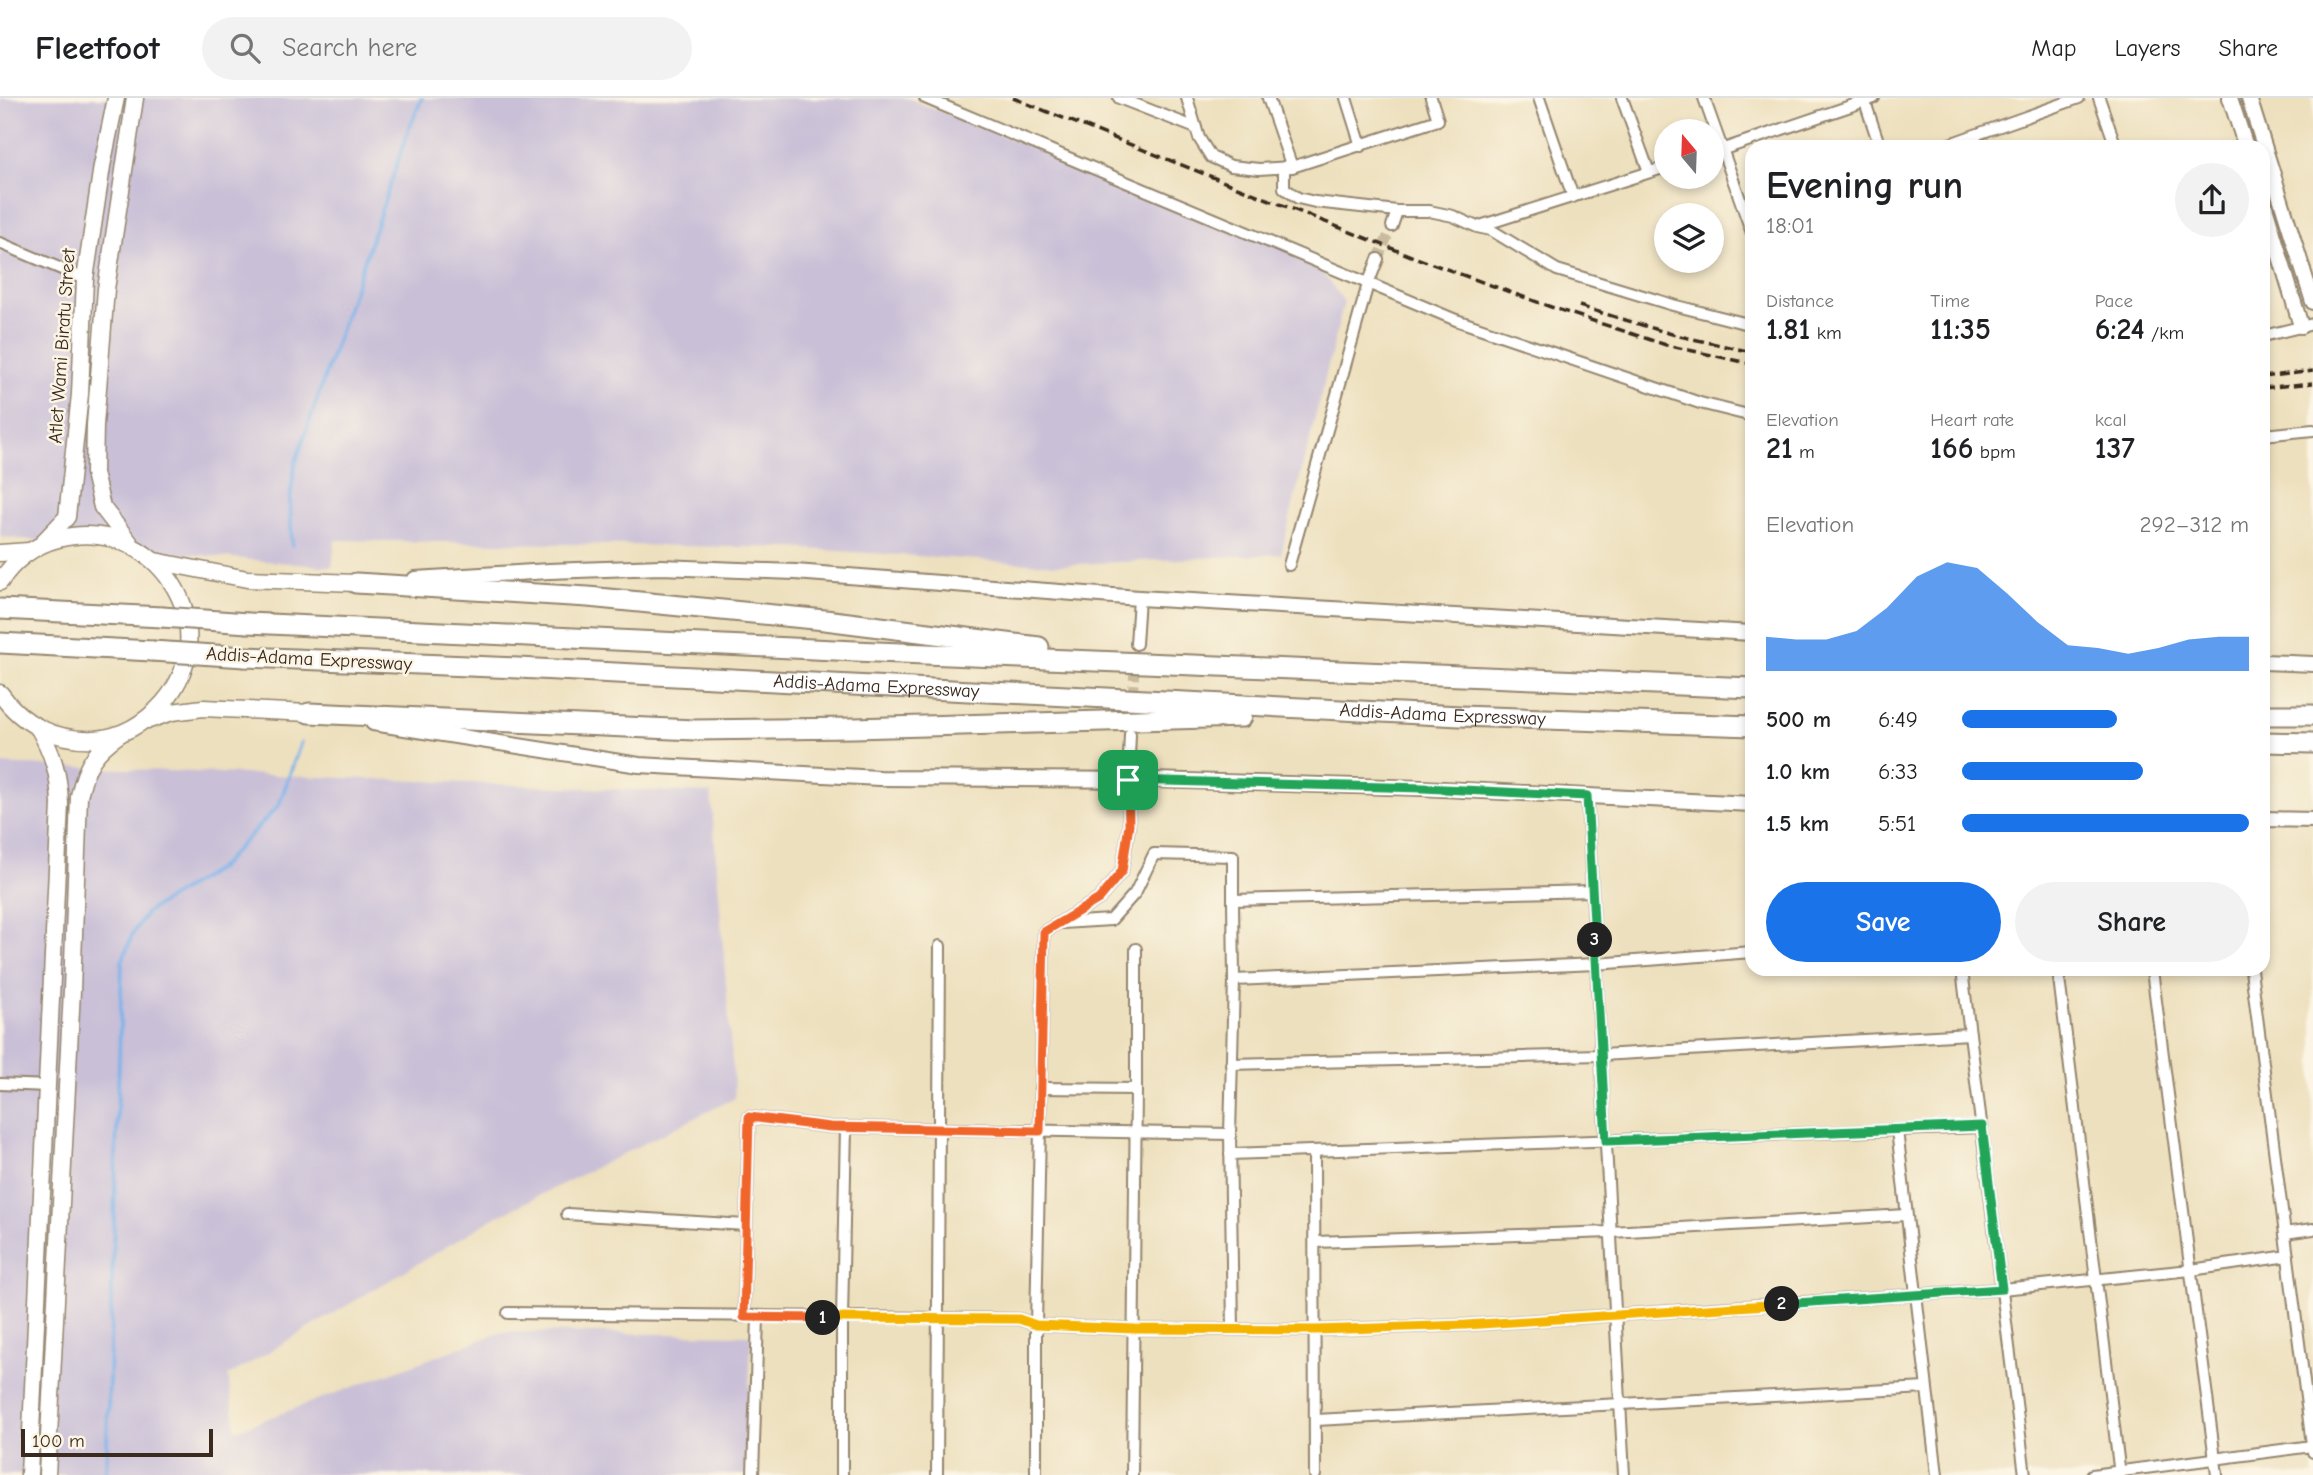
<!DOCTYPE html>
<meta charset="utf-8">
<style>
:root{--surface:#fff;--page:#f2f2f2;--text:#202124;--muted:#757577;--line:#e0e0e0;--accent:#1a73e8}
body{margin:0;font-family:"Comic Neue",sans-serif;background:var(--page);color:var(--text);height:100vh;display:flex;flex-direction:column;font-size:26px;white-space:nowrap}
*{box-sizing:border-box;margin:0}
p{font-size:23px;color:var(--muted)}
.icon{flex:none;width:38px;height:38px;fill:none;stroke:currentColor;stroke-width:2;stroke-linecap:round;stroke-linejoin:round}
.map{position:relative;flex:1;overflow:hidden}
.details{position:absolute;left:1745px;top:42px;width:525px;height:836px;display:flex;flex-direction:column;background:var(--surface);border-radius:21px;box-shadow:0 4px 10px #0003}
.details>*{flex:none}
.needle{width:46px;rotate:341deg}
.fabs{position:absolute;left:1654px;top:21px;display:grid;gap:14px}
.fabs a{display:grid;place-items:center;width:70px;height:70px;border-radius:50%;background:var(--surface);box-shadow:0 4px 10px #0003;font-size:35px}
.scale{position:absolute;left:21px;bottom:18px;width:192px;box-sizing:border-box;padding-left:7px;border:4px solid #3b2a1e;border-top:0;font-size:19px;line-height:24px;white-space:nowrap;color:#3b2a1e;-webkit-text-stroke:5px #fcf5e5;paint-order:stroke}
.pin{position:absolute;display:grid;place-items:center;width:60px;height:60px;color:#fff;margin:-30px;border-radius:14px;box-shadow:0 4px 10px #0006}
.km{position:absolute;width:35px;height:35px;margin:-18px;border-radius:50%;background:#222;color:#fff;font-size:19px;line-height:35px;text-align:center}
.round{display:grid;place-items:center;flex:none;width:74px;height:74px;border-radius:37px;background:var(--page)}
.head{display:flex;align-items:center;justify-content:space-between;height:119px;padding:0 21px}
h1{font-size:38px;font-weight:800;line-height:52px}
.metrics{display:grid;grid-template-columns:repeat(3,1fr);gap:10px;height:119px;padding:7px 21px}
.metrics div{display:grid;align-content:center}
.metrics b{font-size:30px;font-weight:800}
.metrics small{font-size:19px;font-weight:400}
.metrics p{font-size:19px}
.chart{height:196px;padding:14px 21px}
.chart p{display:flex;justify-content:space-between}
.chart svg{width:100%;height:126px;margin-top:7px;fill:var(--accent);opacity:.7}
.action{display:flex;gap:14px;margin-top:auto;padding:14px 21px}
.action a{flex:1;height:80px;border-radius:42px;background:var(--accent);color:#fff;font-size:28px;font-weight:800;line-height:80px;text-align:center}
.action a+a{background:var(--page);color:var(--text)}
ul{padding:0 21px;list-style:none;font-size:23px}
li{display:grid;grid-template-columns:112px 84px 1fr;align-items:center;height:52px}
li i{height:18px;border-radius:9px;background:var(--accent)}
header{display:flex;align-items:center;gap:42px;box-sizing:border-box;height:98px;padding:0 35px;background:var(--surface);border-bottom:2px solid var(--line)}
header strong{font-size:33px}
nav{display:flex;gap:38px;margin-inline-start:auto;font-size:24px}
.search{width:490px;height:63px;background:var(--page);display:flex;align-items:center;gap:18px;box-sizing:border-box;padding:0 24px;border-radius:38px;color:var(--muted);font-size:26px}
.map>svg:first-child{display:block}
.industrial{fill:#c9bfd7}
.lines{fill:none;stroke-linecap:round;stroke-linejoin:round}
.stream{stroke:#79b3ea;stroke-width:3.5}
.minor-tunnel{stroke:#c9bc9e;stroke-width:10;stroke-dasharray:10 5;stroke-linecap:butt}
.minor-casing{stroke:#94856e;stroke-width:14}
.tertiary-casing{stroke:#94856e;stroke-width:18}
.secondary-casing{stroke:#94856e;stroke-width:19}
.motorway-casing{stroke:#94856e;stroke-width:23}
.minor{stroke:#fff;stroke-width:10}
.tertiary{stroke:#fff;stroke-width:14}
.secondary{stroke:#fff;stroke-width:16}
.motorway{stroke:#fff;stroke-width:19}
.rail{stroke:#3b2a1e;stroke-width:3.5;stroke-dasharray:10 5;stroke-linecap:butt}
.motorway-bridge-casing{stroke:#94856e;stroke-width:23;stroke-linecap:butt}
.motorway-bridge{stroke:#fff;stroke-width:19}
.split-1-casing{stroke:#fff;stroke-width:14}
.split-2-casing{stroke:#fff;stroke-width:14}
.split-3-casing{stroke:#fff;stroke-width:14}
.split-4-casing{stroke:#fff;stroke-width:14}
.split-1{stroke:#f0652b;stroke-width:9}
.split-2{stroke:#f5b400;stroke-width:9}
.split-3{stroke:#22a559;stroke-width:9}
.split-4{stroke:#22a559;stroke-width:9}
.labels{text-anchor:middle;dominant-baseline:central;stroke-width:5;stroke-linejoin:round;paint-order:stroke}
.street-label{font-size:19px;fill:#3b2a1e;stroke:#fcf5e5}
</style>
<header>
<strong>Fleetfoot</strong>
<div class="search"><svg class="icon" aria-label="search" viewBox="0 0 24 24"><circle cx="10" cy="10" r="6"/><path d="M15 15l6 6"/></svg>Search here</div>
<nav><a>Map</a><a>Layers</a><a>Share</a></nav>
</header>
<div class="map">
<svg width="2313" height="1377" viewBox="0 0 2313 1377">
<rect width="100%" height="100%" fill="#fcf5e5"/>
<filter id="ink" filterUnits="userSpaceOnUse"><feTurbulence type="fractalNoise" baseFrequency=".0143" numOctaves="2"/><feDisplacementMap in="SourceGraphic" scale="14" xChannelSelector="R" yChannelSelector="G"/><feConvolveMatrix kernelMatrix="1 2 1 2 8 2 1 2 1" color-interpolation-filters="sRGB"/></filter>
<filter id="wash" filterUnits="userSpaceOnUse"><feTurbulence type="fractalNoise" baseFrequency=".00686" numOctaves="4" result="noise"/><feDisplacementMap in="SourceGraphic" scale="28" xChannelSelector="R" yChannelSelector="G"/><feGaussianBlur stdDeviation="1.57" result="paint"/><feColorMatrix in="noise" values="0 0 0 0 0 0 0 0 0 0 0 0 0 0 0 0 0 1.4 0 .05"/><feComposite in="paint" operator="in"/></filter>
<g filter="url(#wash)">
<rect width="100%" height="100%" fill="#ede0be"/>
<g class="industrial">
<path d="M0 0H907L1280 148 1324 176 1344 204 1281 456 1058 467 791 450 335 442 332 469 0 439Z"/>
<path d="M0 666 711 695 735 1000 498 1118 228 1278 236 1332 502 1234 751 1237 746 1377H0Z"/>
</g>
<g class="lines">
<g class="stream">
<path d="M292 447 290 402 295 366 409 31 422 0"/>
<path d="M106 1377 122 864 133 835 147 814 219 770 279 707 301 644"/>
</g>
</g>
</g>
<g filter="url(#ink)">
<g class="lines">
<g class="minor-tunnel">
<path d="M1378 161 1392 128"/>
<path d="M1131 626 1136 546"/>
</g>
<defs>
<g id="minor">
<path d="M925 0 1456 222 1700 305 1752 318"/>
<path d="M1119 0 1196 30"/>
<path d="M1187 0 1199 40 1211 59 1231 68 1259 71 1292 69 1438 22 1431 0"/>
<path d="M1268 0 1292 69"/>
<path d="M1346 0 1361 48"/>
<path d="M1539 0 1573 99"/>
<path d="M1622 0 1649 74"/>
<path d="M1704 0 1752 135"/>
<path d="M2099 0 2116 49"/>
<path d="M1865 4 1880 49"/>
<path d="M1941 49 2079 0"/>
<path d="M1712 55 1874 0"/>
<path d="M1284 69V90L1298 100 1315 104 1397 113H1429L1453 118 1477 129 1491 132 1557 172 1673 207 1752 227"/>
<path d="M1392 128 1397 113"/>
<path d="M1480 128 1666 69"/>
<path d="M0 145 85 181"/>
<path d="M2263 238 2313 226"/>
<path d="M2263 337 2313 332"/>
<path d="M1289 467 1368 186 1378 161"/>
<path d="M1136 546 1139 500"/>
<path d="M1587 698 1624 1377"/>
<path d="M1062 825 1111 822 1135 795 1154 756 1233 758V802L1592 793"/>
<path d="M1962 872 2025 1377"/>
<path d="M2058 872 2120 1377"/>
<path d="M2152 872 2217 1377"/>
<path d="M2251 872 2313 1354"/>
<path d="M1234 882 1596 866 1752 854"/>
<path d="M1231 966 1601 957 1970 936"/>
<path d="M0 986 48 988"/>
<path d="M1040 990 1136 991V851"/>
<path d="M1897 1032 1937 1377"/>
<path d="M1314 1054 1315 1377"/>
<path d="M1230 1056 1982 1029"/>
<path d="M567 1116 746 1127"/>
<path d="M2285 1135 2313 1131"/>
<path d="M1315 1144 1611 1134 1906 1117"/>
<path d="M508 1215 1019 1221 1036 1227 1135 1231 1316 1232 1466 1227 2002 1191 2191 1172 2288 1158"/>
<path d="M744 1219 749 1019 830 1029 1230 1036"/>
<path d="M1233 1231 1230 1036 1234 882 1233 802"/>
<path d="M1316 1322 1926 1290"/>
<path d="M753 1377 758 1219"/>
<path d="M842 1377V1220L846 1029"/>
<path d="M937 1377 940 848"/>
<path d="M1036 1377V1227L1044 834 1099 801 1122 773 1129 728 1128 682 1130 636"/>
<path d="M1132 1377 1136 991"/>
<path d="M2092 1377 2312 1348"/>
</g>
<g id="tertiary">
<path d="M2230 0 2246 49"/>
<path d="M2249 0 2313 204"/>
<path d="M2263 102 2301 228"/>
<path d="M415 481 549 473 661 469 795 474 1139 500 1752 535"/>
<path d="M2263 564 2313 566"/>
<path d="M373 625 639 667 879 680 1151 682 1422 690 1752 706"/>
<path d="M2263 721 2313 722"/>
</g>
<g id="secondary">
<path d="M44 443 67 419 80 296 85 181 102 68 116 0"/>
<path d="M130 445 102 409 94 375 95 327 106 191 135 0"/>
<path d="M0 455 29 453"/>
<path d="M155 463 247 481 356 485"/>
<path d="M0 484C13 463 34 447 58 441 154 415 229 528 164 604 146 624 123 639 95 641 56 643 22 627 0 595"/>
<path d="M149 622 172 614 203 610 309 615"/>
<path d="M29 1377 60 706C59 675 53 656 38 629"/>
<path d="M47 1377 72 892 79 698C86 667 94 654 120 636"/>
</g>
<g id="motorway">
<path d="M356 485 588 499 825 522 1039 549"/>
<path d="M0 511 162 519"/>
<path d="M248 525 877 554 1752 590"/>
<path d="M0 545 152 553"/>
<path id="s1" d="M245 559 518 570 1460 618 1752 628"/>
<path d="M309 615 695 632 854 630 1242 619"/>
<path d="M2263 617H2313"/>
<path d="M2263 644 2313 645"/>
</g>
</defs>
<use href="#minor" class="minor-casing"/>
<use href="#tertiary" class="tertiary-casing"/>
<use href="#secondary" class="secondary-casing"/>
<use href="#motorway" class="motorway-casing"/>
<use href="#minor" class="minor"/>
<use href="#tertiary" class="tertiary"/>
<use href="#secondary" class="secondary"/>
<use href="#motorway" class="motorway"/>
<g class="rail">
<path d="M1013 0 1416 160 1551 209 1666 247 1752 266"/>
<path d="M1579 208 1675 237 1752 254"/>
<path d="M2263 279 2313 273"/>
<path d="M2263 290 2313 285"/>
</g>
<defs>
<g id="motorway-bridge">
<path d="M162 519 248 525"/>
<path d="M152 553 245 559"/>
</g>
</defs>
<use href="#motorway-bridge" class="motorway-bridge-casing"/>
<use href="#motorway-bridge" class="motorway-bridge"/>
</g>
</g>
<g class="lines" filter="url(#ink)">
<defs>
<path id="split-1" d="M823 1220 744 1219 749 1019 830 1029 1040 1033 1044 834 1099 801 1122 773 1129 727 1128 682"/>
<path id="split-2" d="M823 1220 1019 1221 1036 1227 1135 1231 1316 1232 1466 1227 1782 1206"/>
<path id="split-3" d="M1595 842 1606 1043 1982 1028 2002 1191 1782 1206"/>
<path id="split-4" d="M1128 682 1423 690 1587 698 1595 842"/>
</defs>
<use href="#split-1" class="split-1-casing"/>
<use href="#split-2" class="split-2-casing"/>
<use href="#split-3" class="split-3-casing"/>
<use href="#split-4" class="split-4-casing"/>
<use href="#split-1" class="split-1"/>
<use href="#split-2" class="split-2"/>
<use href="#split-3" class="split-3"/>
<use href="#split-4" class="split-4"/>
</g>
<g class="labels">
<g class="street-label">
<text transform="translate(62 248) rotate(-86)">Atlet Wami Biratu Street</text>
<text transform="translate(309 561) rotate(3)">Addis-Adama Expressway</text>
<text stroke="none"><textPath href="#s1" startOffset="632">Addis-Adama Expressway</textPath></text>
<text stroke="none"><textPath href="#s1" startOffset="1199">Addis-Adama Expressway</textPath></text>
</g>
</g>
</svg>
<div class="fabs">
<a><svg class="needle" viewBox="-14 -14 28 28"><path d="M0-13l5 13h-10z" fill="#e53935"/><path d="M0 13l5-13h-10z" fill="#757577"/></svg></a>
<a><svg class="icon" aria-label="layers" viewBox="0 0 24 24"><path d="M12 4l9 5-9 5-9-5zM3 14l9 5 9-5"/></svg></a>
</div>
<div class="scale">100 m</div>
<div class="pin" style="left:1128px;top:682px;background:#1e9e55"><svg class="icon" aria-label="arrive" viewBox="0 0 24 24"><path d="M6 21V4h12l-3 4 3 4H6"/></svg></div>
<b class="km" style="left:823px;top:1220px">1</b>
<b class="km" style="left:1782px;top:1206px">2</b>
<b class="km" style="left:1595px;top:842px">3</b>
<section class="details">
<div class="head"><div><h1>Evening run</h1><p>18:01</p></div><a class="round"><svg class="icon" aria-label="share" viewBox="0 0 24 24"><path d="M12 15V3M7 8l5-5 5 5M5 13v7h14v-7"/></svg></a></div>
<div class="metrics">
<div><p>Distance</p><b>1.81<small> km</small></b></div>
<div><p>Time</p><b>11:35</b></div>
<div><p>Pace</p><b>6:24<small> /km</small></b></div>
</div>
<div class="metrics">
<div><p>Elevation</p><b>21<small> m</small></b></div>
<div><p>Heart rate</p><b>166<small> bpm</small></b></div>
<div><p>kcal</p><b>137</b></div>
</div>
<div class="chart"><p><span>Elevation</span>292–312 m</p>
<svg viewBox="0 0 160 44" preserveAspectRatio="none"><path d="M0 44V32L10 33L20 33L30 30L40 22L50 11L60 6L70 8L80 17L90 27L100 35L110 36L120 38L130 36L140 33L150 32L160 32V44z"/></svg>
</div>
<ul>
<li><b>500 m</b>6:49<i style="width:54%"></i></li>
<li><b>1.0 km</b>6:33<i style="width:63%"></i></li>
<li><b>1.5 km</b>5:51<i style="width:100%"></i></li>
</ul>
<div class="action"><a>Save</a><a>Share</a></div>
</section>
</div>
